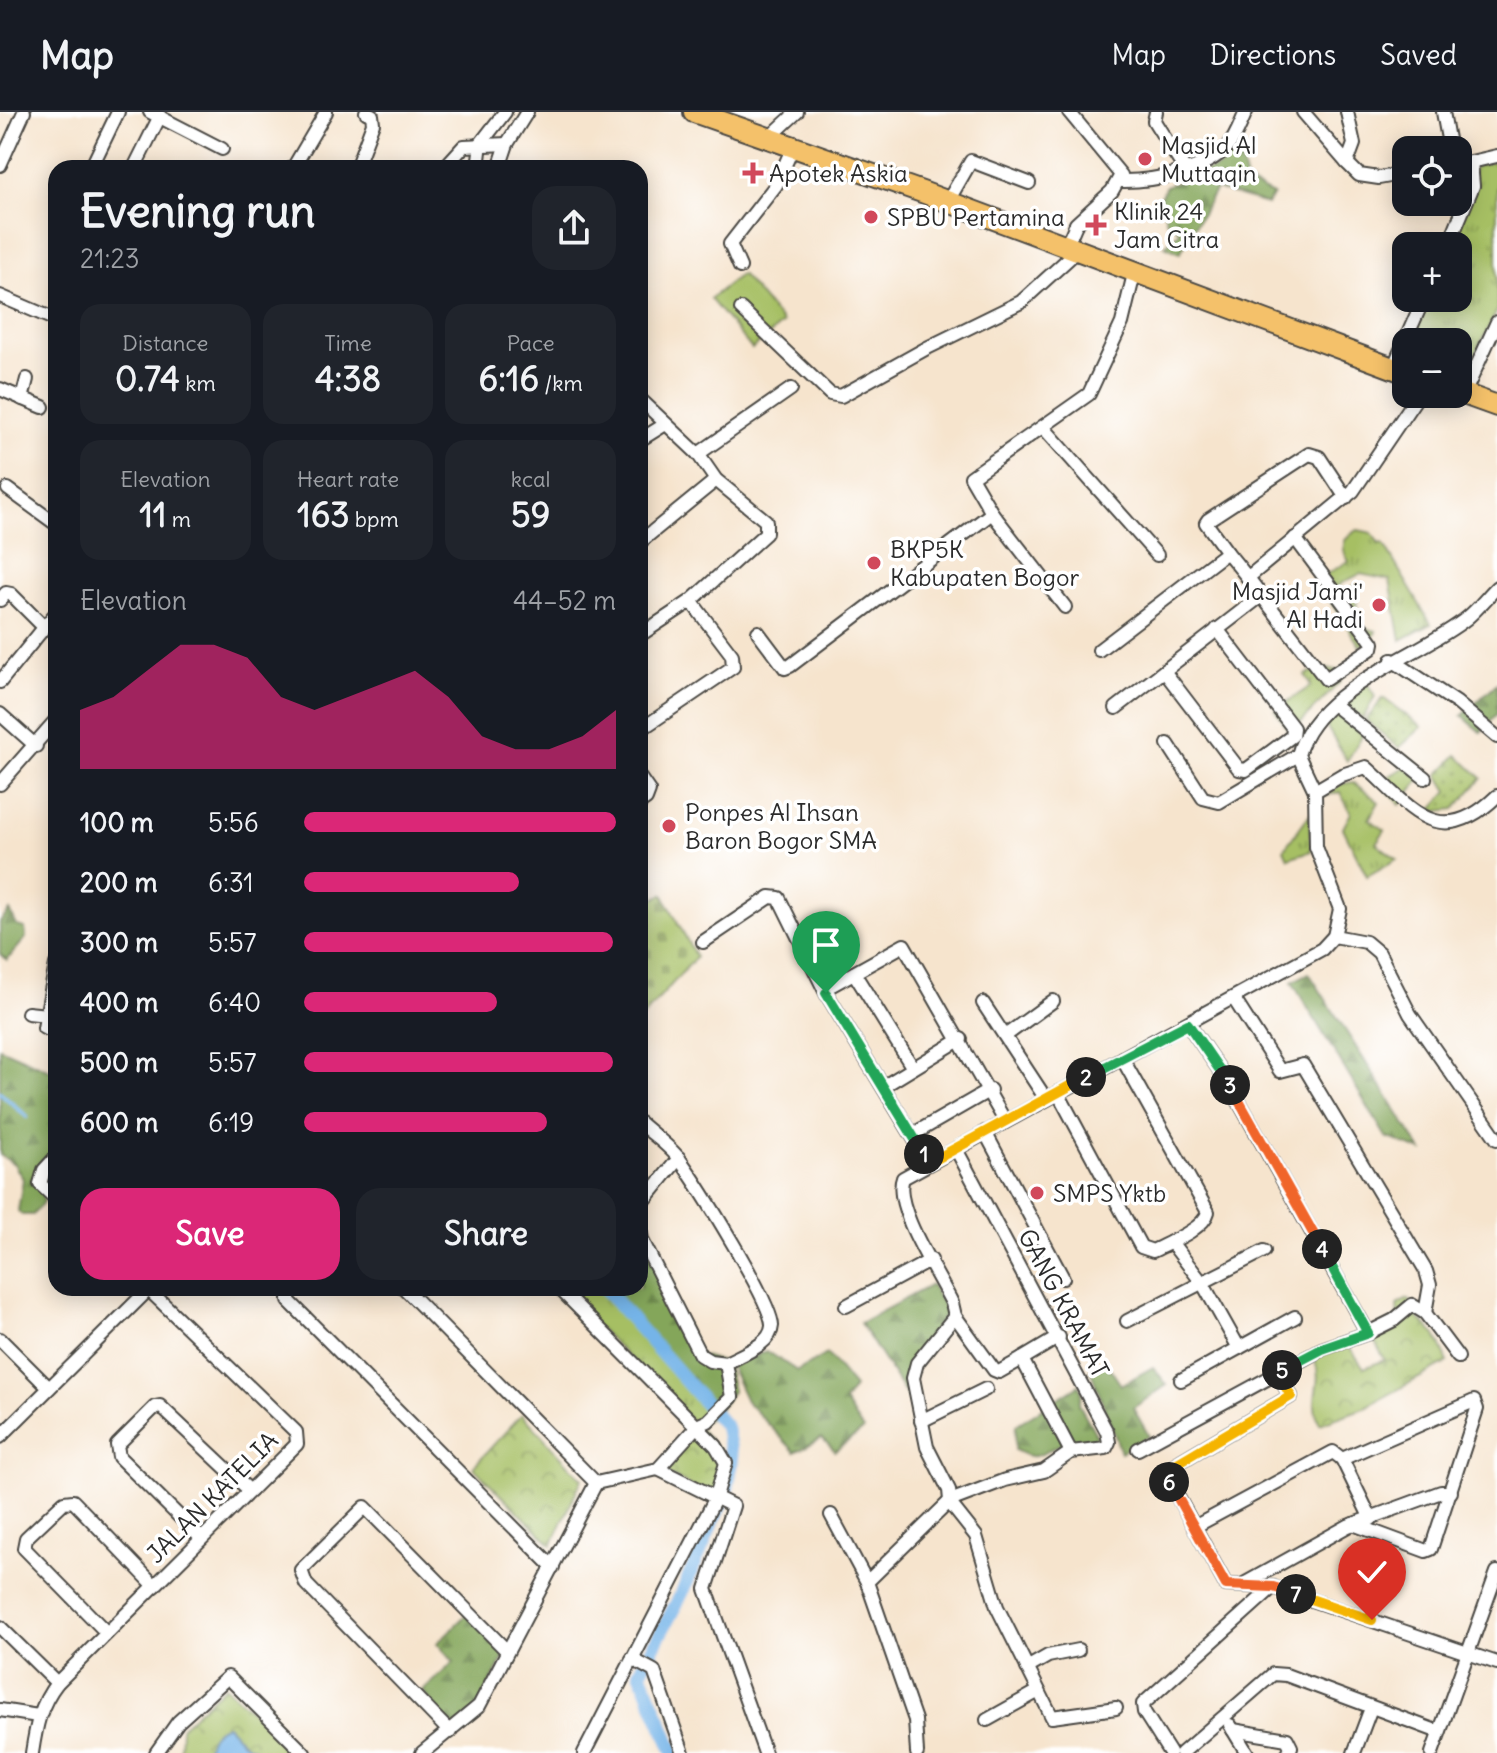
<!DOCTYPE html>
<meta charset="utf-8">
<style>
:root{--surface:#171b24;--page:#20242c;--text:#f1f3f6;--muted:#9ea1a6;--line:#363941;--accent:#db2777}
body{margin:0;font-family:Delius,sans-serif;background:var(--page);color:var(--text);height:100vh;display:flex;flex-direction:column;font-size:30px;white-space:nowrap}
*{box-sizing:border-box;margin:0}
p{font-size:26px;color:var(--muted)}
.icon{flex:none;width:44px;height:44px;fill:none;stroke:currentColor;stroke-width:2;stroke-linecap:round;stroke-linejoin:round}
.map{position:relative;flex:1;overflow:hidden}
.panel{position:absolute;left:48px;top:48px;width:600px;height:1136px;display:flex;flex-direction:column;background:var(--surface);border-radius:24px;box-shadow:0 4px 20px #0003}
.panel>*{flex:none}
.buttons{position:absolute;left:1392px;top:24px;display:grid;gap:16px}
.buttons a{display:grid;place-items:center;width:80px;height:80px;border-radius:16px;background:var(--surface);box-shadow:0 4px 20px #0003;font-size:40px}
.pin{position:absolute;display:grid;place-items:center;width:68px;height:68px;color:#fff;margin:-82px -34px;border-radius:50% 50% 50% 0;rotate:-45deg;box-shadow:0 0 8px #0007}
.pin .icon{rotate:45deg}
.km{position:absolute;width:40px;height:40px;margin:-20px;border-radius:50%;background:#222;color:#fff;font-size:22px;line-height:40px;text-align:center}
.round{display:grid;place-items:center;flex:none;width:84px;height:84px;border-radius:24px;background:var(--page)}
.head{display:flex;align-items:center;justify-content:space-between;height:136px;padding:0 32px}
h1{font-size:44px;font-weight:700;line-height:60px}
.figures{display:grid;grid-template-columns:repeat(3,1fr);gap:12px;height:136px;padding:8px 32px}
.figures div{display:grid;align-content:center;border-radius:20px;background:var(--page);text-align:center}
.figures b{font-size:34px;font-weight:700}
.figures small{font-size:22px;font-weight:400}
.figures p{font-size:22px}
.chart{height:224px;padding:16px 32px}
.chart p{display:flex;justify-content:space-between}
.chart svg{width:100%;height:144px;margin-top:8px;fill:var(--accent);opacity:.7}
.cta{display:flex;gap:16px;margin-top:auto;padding:16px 32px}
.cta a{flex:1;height:92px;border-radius:24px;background:var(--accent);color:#fff;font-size:32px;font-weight:700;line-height:92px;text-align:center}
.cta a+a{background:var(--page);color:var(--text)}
ul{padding:0 32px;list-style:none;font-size:26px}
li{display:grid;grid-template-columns:128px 96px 1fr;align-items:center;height:60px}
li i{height:20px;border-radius:10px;background:var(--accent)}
header{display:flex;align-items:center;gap:48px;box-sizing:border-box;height:112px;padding:0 40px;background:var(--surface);border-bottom:2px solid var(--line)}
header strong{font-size:38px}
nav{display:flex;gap:44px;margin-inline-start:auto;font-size:28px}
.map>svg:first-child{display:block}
.grass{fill:url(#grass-tufts);stroke:#687548;stroke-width:2}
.forest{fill:url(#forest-firs);stroke:#586842;stroke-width:2}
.cemetery{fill:url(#cemetery-stones);stroke:#687548;stroke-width:2}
.park{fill:url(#park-crowns);stroke:#687548;stroke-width:2}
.garden{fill:url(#garden-dots);stroke:#687548;stroke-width:2}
.pitch{fill:#a6bf64;stroke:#687548;stroke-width:2}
.water{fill:#74b4e8;stroke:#50708a;stroke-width:2}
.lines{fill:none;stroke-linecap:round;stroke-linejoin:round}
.stream{stroke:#74b4e8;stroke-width:4}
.canal{stroke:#74b4e8;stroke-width:14}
.street-casing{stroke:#494743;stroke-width:16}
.primary-casing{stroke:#494743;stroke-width:24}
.street{stroke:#fff;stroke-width:12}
.primary{stroke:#f4c16a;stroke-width:20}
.split-1-casing{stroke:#fff;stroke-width:16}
.split-2-casing{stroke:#fff;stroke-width:16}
.split-3-casing{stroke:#fff;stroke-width:16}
.split-4-casing{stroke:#fff;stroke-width:16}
.split-5-casing{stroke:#fff;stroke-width:16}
.split-6-casing{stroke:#fff;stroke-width:16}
.split-7-casing{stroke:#fff;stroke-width:16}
.split-8-casing{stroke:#fff;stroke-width:16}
.split-1{stroke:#22a559;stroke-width:10}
.split-2{stroke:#f5b400;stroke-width:10}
.split-3{stroke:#22a559;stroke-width:10}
.split-4{stroke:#f0652b;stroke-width:10}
.split-5{stroke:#22a559;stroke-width:10}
.split-6{stroke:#f5b400;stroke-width:10}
.split-7{stroke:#f0652b;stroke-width:10}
.split-8{stroke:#f5b400;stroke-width:10}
.poi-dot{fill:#d1495b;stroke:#fff;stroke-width:3}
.labels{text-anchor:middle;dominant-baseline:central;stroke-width:7;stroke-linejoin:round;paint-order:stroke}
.poi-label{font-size:24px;fill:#2b2b2b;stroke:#fff;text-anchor:start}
.street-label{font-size:24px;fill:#2b2b2b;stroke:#fff}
</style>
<header>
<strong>Map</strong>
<nav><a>Map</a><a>Directions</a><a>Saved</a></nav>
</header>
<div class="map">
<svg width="1497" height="1641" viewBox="0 0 1497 1641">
<defs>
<pattern id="grass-tufts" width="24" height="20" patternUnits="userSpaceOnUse" patternTransform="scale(2)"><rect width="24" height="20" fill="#a6bf64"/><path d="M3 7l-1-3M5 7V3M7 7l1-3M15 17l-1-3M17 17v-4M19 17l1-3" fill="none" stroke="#879b53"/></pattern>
<pattern id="forest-firs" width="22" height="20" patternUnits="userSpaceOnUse" patternTransform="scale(2)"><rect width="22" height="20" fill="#84a65a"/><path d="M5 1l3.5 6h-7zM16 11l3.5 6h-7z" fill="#6c874b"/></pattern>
<pattern id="cemetery-stones" width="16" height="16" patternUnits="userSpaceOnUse" patternTransform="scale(2)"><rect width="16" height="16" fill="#a6bf64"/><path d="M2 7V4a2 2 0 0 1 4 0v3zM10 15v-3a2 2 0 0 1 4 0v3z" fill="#879b53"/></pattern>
<pattern id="park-crowns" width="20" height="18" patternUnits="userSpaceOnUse" patternTransform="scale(2)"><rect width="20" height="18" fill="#a6bf64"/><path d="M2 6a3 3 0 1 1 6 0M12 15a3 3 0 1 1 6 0" fill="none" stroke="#879b53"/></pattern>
<pattern id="garden-dots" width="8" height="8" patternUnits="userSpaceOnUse" patternTransform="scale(2)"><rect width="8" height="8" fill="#a6bf64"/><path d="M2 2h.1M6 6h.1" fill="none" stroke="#879b53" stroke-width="1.8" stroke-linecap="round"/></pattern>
</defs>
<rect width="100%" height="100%" fill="#fff"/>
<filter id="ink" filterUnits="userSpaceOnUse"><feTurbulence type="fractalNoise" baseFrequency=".0125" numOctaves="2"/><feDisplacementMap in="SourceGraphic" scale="16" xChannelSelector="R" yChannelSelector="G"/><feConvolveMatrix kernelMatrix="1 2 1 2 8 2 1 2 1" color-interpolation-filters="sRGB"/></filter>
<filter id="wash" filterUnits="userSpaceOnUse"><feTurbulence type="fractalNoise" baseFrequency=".006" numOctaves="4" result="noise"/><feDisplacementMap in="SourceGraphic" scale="32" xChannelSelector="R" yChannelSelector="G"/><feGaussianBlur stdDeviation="1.8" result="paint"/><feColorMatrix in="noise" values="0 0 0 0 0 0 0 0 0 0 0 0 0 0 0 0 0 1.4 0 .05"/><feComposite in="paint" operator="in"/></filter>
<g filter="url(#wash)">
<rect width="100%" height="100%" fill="#f6e4cd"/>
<g class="grass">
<path d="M1497 49V199L1466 260 1458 257V230H1409L1429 186H1458V134H1452L1475 54Z"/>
<path d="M1358 418 1372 421 1379 432 1383 431 1431 512 1401 528 1390 468 1360 462 1338 473 1342 483 1356 472 1357 508 1364 516 1376 519 1372 529 1360 534 1316 468 1349 449C1340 437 1342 424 1358 418Z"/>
<path d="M1319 556 1337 558 1341 569 1291 621 1275 598 1311 574 1305 563Z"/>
<path d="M1367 571 1375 584 1363 607 1341 589Z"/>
<path d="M1337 602 1363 622 1347 649 1325 612Z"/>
<path d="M1405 655 1421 667 1400 692 1379 670Z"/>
<path d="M1353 670 1379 690 1369 707 1385 718 1376 731 1397 747 1367 764 1343 716 1351 701 1340 680 1325 684 1341 672Z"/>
<path d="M1309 703 1311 739 1288 746 1284 737Z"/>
<path d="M559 1176H604L715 1303 697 1314Z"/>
</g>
<g class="forest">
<path d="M1231 36 1240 40 1246 70 1273 83 1267 92 1216 77 1180 141 1165 134 1180 119 1166 108 1160 85 1166 74 1224 53 1221 43Z"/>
<path d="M1497 571V602L1481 620 1462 604Z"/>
<path d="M10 799 17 814 25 816 26 826 7 848 0 842V810Z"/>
<path d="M1309 861 1422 1039 1386 1025 1292 870Z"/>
<path d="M0 936 56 961V1044L42 1059 43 1090 33 1103H22L18 1099 23 1067 14 1052 0 1043Z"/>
<path d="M640 1115 700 1243 726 1251 733 1278 715 1303 604 1176H640Z"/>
<path d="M931 1173 947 1199 909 1256V1287L860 1211Z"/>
<path d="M767 1239 797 1259 827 1242 854 1275 844 1290 863 1318 835 1339 822 1326 795 1340 746 1289 730 1254Z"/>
<path d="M1107 1252 1121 1273 1153 1255 1167 1273 1133 1296 1149 1324 1121 1340 1090 1257Z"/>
<path d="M1079 1273 1082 1280 1079 1292 1102 1333C1090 1332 1075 1329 1062 1332 1040 1339 1041 1352 1015 1338L1016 1313Z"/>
<path d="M469 1500 507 1539 479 1594 450 1620 423 1579 454 1550 437 1531Z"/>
</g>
<path class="cemetery" d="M663 782 696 845 640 908V795Z"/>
<g class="park">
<path d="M1408 1187 1420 1199 1418 1206 1436 1223 1448 1250 1364 1296 1320 1312C1307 1285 1324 1274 1315 1249L1319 1239 1348 1233 1364 1256 1385 1248 1371 1223 1398 1209 1397 1193Z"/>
<path d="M522 1302 582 1367 552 1433 473 1355Z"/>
<path d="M697 1314 723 1343 715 1387 659 1357Z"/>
<path d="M225 1574 297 1641H180L181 1615Z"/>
</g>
<g class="garden">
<path d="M1383 586 1422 615 1399 636 1366 608Z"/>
<path d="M1457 643 1482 666 1455 697 1429 700 1448 679 1438 663Z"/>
</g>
<path class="pitch" d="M741 162 783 211 752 237 710 187Z"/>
<path class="water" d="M227 1613 244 1632 264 1641H206C208 1626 212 1618 227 1613Z"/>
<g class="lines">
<path class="stream" d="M0 980 27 1005"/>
<g class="canal">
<path d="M604 1176 726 1315 732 1347 727 1377"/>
<path d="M674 1641 640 1560 682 1481 723 1387"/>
</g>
</g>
</g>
<g filter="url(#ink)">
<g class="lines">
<defs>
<g id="street">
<path d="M150 0 222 37"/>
<path d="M1156 0 1154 9 1185 58"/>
<path d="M1303 0 1347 51"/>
<path d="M1347 0 1354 32 1347 51 1359 63 1379 66 1406 61"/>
<path d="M1443 0 1450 38"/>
<path d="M769 26 797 0"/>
<path d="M0 53 24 0"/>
<path d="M1458 53 1497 44"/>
<path d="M91 56 118 0"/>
<path d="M134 56 160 4"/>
<path d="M293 56 326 0"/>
<path d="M356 56 373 11 372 3 366 0"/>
<path d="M444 56 464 34 507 32"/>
<path d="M478 56 481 31 505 0"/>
<path d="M499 56 507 32 527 0"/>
<path d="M1120 69C1152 70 1205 59 1228 34 1236 26 1241 10 1246 0"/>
<path d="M948 89 971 49 1029 71"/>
<path d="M1448 134 1473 74 1471 50"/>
<path d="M1066 135 1076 112 1112 79 1121 63 1069 0"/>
<path d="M740 155 730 132 776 73 793 35"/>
<path d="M0 184 56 208"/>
<path d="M741 197 830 282 841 284 927 236 1021 190 1077 139"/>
<path d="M1393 256 1424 186"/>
<path d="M0 277 43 295"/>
<path d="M1464 282 1497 210"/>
<path d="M22 287 27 267"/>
<path d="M640 287 698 342 716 368 766 409V421L691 489 640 523"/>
<path d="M1043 315 1157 443"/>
<path d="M640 328 664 313"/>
<path d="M698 342 791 277"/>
<path d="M8 377 56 412"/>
<path d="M992 401 1065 495"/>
<path d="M640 430 716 368"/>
<path d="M1227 440 1206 411 1208 408 1309 342 1319 345 1346 386"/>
<path d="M1248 466 1326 567 1372 536 1373 531 1295 426"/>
<path d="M0 488 6 481 11 482 44 515"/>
<path d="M758 520 785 556 790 554 992 401 971 365 1089 282 1122 211 1134 162"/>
<path d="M1099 538 1227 440 1248 466 1251 463 1353 379 1419 282"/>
<path d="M1392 548 1457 591 1497 625"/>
<path d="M1164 559 1239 657 1246 658 1292 624 1293 616 1217 517"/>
<path d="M0 570 56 501"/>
<path d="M1334 593 1425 666"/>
<path d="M1116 596 1261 484"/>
<path d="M0 602 36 634"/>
<path d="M640 618 733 555 732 543 691 489"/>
<path d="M1168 632 1203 686 1219 690 1298 643"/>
<path d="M640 666 649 679 646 687 640 691"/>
<path d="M0 672 56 608"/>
<path d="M1315 679 1342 663 1366 655C1410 694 1438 741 1497 684"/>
<path d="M56 711V718"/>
<path d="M1334 824 1366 830 1379 841 1410 902 1497 1027"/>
<path d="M703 830 770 785 779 786 826 881 929 1051"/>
<path d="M56 852 44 916 56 920"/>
<path d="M854 861 913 956"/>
<path d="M832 873 904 833 1005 1009"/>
<path d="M1234 887 1280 959 1303 953 1426 1159 1430 1173 1425 1201"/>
<path d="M983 891 1046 987"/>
<path d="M28 901 47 903"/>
<path d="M1188 912 1228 970 1368 1221"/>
<path d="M1005 924 1053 889"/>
<path d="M889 971 961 927"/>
<path d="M1058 981 1141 1135 1153 1139C1168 1131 1204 1117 1208 1100L1122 946"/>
<path d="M640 1011C653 1023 670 1034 680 1048 697 1071 773 1192 772 1214 771 1233 740 1243 726 1251"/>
<path d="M917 1020 990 978"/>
<path d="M985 1020 1063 1166"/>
<path d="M956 1037 1107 1320 1109 1330 1106 1336 1071 1340"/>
<path d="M56 1045 44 1058 40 1072 56 1087"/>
<path d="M640 1094 679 1046"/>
<path d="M640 1115 642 1128 700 1243 710 1249 726 1251"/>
<path d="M1171 1130 1203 1172 1239 1236"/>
<path d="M295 1176 289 1181V1189L553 1455"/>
<path d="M404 1176 596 1371 658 1357 697 1314 708 1309 732 1285 726 1251"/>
<path d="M559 1176 716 1334 726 1351 715 1387 584 1641"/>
<path d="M846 1194 931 1148"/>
<path d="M955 1204 994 1258 999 1260 1022 1247 1071 1340"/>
<path d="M1127 1209 1264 1139"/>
<path d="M0 1227 49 1276"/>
<path d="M1022 1247 1059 1225"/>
<path d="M1277 1261 1291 1284 1169 1356 1168 1367 1226 1473 1273 1475 1497 1551"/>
<path d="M1181 1268 1295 1205"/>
<path d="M921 1309 986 1277"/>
<path d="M0 1325 150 1176"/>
<path d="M1138 1337 1322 1237 1368 1221 1394 1208 1412 1193 1425 1201 1458 1245"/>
<path d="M1342 1347 1371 1407"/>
<path d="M658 1357 733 1394 706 1477 765 1641"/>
<path d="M950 1389 1005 1368 1044 1359 1071 1340"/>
<path d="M949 1390 976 1424 997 1495 1052 1605 1116 1596"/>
<path d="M831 1403 867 1470"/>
<path d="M1194 1415 1333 1340 1342 1347 1474 1289 1477 1297 1431 1437 1426 1439 1353 1412"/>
<path d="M201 1426 119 1345 117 1333 155 1295 160 1294 250 1379"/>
<path d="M1242 1473 1348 1414 1441 1380H1451"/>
<path d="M0 1515 57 1571"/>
<path d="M107 1521 24 1436 26 1426 64 1390 73 1389 155 1474"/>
<path d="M632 1547 654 1559 683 1641"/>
<path d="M1027 1556 1048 1544 1078 1538"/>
<path d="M0 1598 38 1604"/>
<path d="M987 1608 1037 1580"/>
<path d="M1230 1613 1247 1641"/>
<path d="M1233 1618 1287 1627 1291 1635 1288 1641"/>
<path d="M450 1620 306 1472 301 1458 365 1395 507 1539"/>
<path d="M32 1641C36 1614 40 1593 57 1571L297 1332 296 1320 147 1176"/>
<path d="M156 1641 178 1610 228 1565 304 1641"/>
<path d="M422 1641 479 1594 596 1371"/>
<path d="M917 1641 915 1608 867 1470 950 1389 949 1378 927 1335 913 1266 917 1251 955 1204 952 1191C938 1162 892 1094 903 1066L1322 837 1334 824 1340 797 1316 735 1315 679 1298 643C1316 575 1419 545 1467 506 1478 497 1487 485 1497 475"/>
<path d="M1170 1641 1144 1600 1143 1592 1273 1475"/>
<path d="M1182 1641 1273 1562 1286 1563 1439 1620"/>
<path d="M1354 1641 1371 1596"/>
<path d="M1432 1641 1497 1460"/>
</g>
<g id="primary">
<path d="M694 0 922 80 1406 261"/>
<path d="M1458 280 1497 294"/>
</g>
</defs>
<use href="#street" class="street-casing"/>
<use href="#primary" class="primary-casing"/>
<use href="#street" class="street"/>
<use href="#primary" class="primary"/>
</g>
</g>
<g class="lines" filter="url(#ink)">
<defs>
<path id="split-1" d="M826 881 924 1042"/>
<path id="split-2" d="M924 1042 929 1051 1086 965"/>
<path id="split-3" d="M1086 965 1188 912 1230 973"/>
<path id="split-4" d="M1230 973 1322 1137"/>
<path id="split-5" d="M1282 1258 1322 1237 1368 1221 1322 1137"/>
<path id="split-6" d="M1169 1370V1356L1291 1284 1277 1261 1282 1258"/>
<path id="split-7" d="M1169 1370 1226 1473 1273 1475 1296 1482"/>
<path id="split-8" d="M1296 1482 1372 1508"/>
</defs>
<use href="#split-1" class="split-1-casing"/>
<use href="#split-2" class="split-2-casing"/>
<use href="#split-3" class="split-3-casing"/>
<use href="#split-4" class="split-4-casing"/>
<use href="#split-5" class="split-5-casing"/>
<use href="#split-6" class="split-6-casing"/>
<use href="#split-7" class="split-7-casing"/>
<use href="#split-8" class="split-8-casing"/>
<use href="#split-1" class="split-1"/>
<use href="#split-2" class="split-2"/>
<use href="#split-3" class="split-3"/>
<use href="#split-4" class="split-4"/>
<use href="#split-5" class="split-5"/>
<use href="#split-6" class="split-6"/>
<use href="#split-7" class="split-7"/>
<use href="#split-8" class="split-8"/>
</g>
<g class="poi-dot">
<circle cx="1145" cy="47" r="8"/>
<path d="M749 49h8v8h8v8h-8v8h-8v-8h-8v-8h8z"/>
<circle cx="871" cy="105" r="8"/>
<path d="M1092 101h8v8h8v8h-8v8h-8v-8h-8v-8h8z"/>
<circle cx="874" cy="451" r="8"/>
<circle cx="1379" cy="493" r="8"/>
<circle cx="669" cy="714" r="8"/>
<circle cx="1037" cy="1081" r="8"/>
</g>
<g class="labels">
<g class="poi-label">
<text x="1161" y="33">Masjid Al<tspan x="1161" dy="28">Muttaqin</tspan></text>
<text x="769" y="61">Apotek Askia</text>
<text x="1114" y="99">Klinik 24<tspan x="1114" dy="28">Jam Citra</tspan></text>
<text x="887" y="105">SPBU Pertamina</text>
<text x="890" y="437">BKP5K<tspan x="890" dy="28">Kabupaten Bogor</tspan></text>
<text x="1363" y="479" text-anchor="end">Masjid Jami'<tspan x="1363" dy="28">Al Hadi</tspan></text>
<text x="685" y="700">Ponpes Al Ihsan<tspan x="685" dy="28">Baron Bogor SMA</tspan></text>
<text x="1053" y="1081">SMPS Yktb</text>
</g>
<g class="street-label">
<text transform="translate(1064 1191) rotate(62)">GANG KRAMAT</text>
<text transform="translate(212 1385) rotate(-45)">JALAN KATELIA</text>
</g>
</g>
</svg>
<div class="buttons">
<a><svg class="icon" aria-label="locate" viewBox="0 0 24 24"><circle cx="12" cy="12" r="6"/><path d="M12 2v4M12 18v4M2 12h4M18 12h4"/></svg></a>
<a>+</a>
<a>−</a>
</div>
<div class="pin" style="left:826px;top:881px;background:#1e9e55"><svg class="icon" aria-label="arrive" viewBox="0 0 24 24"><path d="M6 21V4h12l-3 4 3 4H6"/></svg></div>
<div class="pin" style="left:1372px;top:1508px;background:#d93025"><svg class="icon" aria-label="check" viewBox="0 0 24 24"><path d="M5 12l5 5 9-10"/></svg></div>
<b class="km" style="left:924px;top:1042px">1</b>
<b class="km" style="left:1086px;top:965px">2</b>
<b class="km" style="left:1230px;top:973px">3</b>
<b class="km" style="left:1322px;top:1137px">4</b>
<b class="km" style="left:1282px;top:1258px">5</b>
<b class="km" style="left:1169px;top:1370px">6</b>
<b class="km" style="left:1296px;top:1482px">7</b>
<section class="panel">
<div class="head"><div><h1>Evening run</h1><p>21:23</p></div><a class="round"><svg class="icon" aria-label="share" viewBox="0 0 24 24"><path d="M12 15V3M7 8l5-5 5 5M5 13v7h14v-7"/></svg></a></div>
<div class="figures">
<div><p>Distance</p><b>0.74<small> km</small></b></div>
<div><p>Time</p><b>4:38</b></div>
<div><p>Pace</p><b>6:16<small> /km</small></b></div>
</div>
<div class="figures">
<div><p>Elevation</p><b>11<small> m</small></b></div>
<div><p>Heart rate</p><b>163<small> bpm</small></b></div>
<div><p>kcal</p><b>59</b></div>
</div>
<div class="chart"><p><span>Elevation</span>44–52 m</p>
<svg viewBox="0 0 160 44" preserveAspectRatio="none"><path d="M0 44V26L10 22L20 14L30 6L40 6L50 10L60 22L70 26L80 22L90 18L100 14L110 22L120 34L130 38L140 38L150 34L160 26V44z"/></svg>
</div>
<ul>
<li><b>100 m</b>5:56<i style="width:100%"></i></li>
<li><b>200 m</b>6:31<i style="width:69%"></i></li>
<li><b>300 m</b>5:57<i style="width:99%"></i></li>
<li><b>400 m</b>6:40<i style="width:62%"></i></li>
<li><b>500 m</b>5:57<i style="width:99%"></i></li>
<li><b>600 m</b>6:19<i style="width:78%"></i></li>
</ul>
<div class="cta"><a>Save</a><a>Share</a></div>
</section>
</div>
